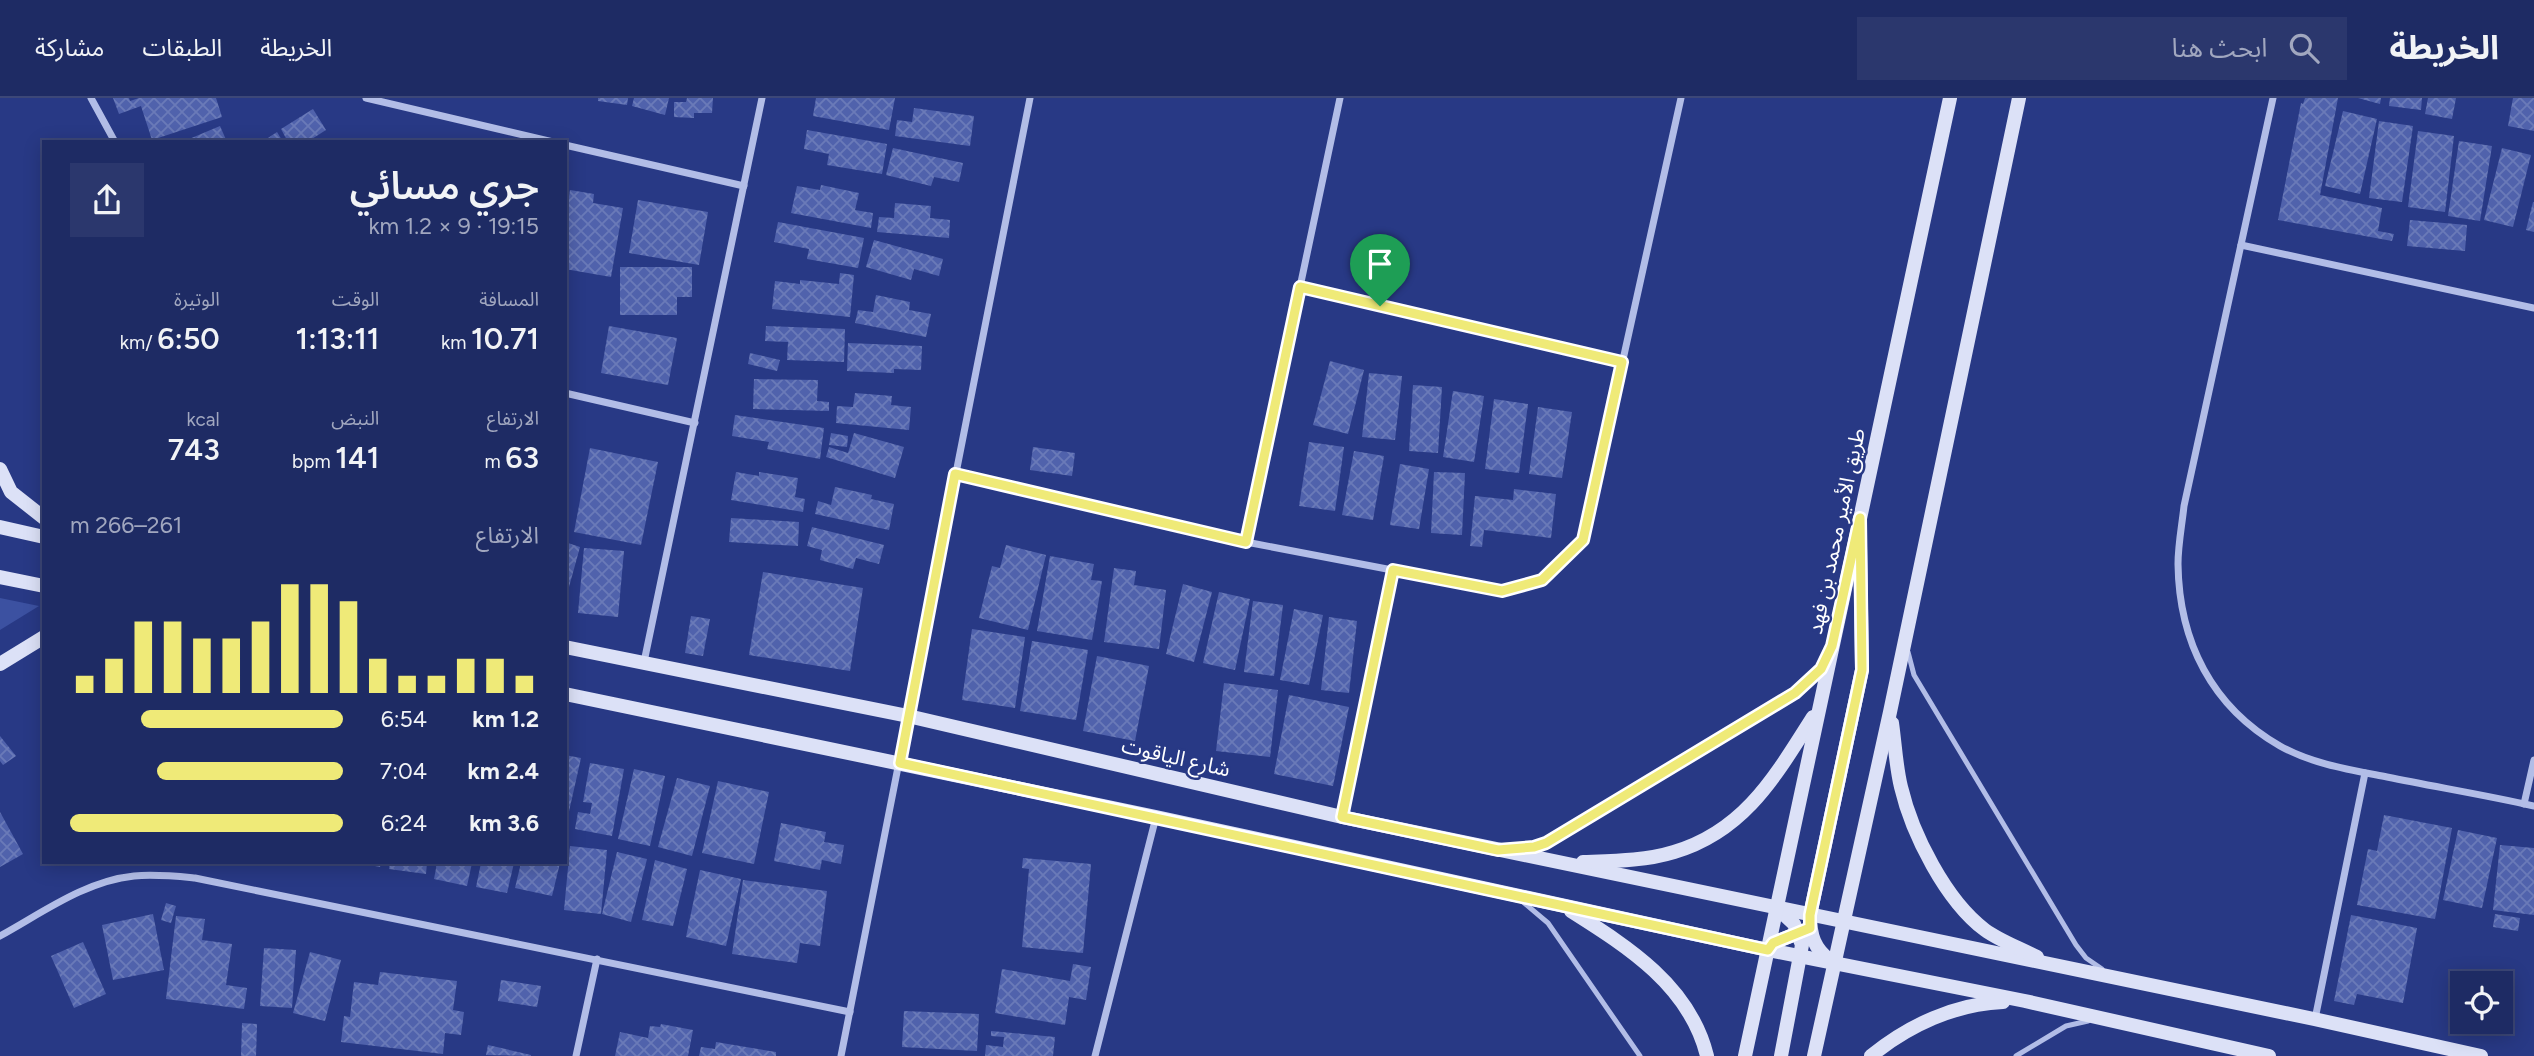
<!DOCTYPE html>
<html lang="ar">
<meta charset="utf-8">
<style>
:root{--surface:#1e2b64;--page:#2b376d;--text:#f1f3f6;--muted:#a1a7bf;--line:#3c4778;--accent:#efea78}
body{margin:0;font-family:Figtree,"Noto Sans Arabic",sans-serif;background:var(--page);color:var(--text);direction:rtl;height:100vh;display:flex;flex-direction:column;font-size:26px;white-space:nowrap}
*{box-sizing:border-box;margin:0}
p{font-size:23px;color:var(--muted)}
.icon{flex:none;width:38px;height:38px;fill:none;stroke:currentColor;stroke-width:2;stroke-linecap:round;stroke-linejoin:round}
.map{position:relative;flex:1;overflow:hidden;direction:ltr}
.drawer{position:absolute;left:42px;top:42px;width:525px;height:724px;display:flex;flex-direction:column;background:var(--surface);border-radius:0px;box-shadow:0 4px 18px #0003,0 0 0 2px var(--line);direction:rtl}
.drawer>*{flex:none}
.fabs{position:absolute;left:2450px;top:873px;display:grid;gap:14px}
.fabs a{display:grid;place-items:center;width:63px;height:63px;border-radius:0px;background:var(--surface);box-shadow:0 4px 18px #0003,0 0 0 2px var(--line);font-size:35px}
.pin{position:absolute;display:grid;place-items:center;width:60px;height:60px;color:#fff;margin:-72px -30px;border-radius:50% 50% 50% 0;rotate:-45deg;box-shadow:0 0 7px #0007}
.pin .icon{rotate:45deg}
.round{display:grid;place-items:center;flex:none;width:74px;height:74px;border-radius:0px;background:var(--page)}
.head{display:flex;align-items:center;justify-content:space-between;height:119px;padding:0 28px}
h1{font-size:38px;font-weight:600;line-height:52px}
.stats{display:grid;grid-template-columns:repeat(3,1fr);gap:10px;height:119px;padding:7px 28px}
.stats div{display:grid;align-content:center}
.stats b{font-size:30px;font-weight:600}
.stats small{font-size:19px;font-weight:400}
.stats p{font-size:19px}
.chart{height:196px;padding:14px 28px}
.chart p{display:flex;justify-content:space-between}
.chart svg{width:100%;height:126px;margin-top:7px;stroke:var(--accent);stroke-width:6}
ul{padding:0 28px;list-style:none;font-size:23px}
li{display:grid;grid-template-columns:112px 84px 1fr;align-items:center;height:52px}
li i{height:18px;border-radius:9px;background:var(--accent)}
header{display:flex;align-items:center;gap:42px;box-sizing:border-box;height:98px;padding:0 35px;background:var(--surface);border-bottom:2px solid var(--line)}
header strong{font-size:33px}
nav{display:flex;gap:38px;margin-inline-start:auto;font-size:24px}
.search{width:490px;height:63px;background:var(--page);display:flex;align-items:center;gap:18px;box-sizing:border-box;padding:0 24px;border-radius:0px;color:var(--muted);font-size:26px}
.map>svg:first-child{display:block}
.grass{fill:#3c51a1}
.building{fill:url(#building-cross-hatch)}
.lines{fill:none;stroke-linecap:round;stroke-linejoin:round}
.lane{stroke:#b2bde7;stroke-width:5}
.street{stroke:#b2bde7;stroke-width:7}
.secondary{stroke:#dce1f7;stroke-width:14}
.route-casing{stroke:#fff;stroke-width:14}
.route{stroke:#efea78;stroke-width:9}
.labels{text-anchor:middle;dominant-baseline:central;stroke-width:5;stroke-linejoin:round;paint-order:stroke}
.street-label{font-size:21px;fill:#fff;stroke:#283985}
</style>
<header>
<strong>الخريطة</strong>
<div class="search"><svg class="icon" aria-label="search" viewBox="0 0 24 24"><circle cx="10" cy="10" r="6"/><path d="M15 15l6 6"/></svg>ابحث هنا</div>
<nav><a>الخريطة</a><a>الطبقات</a><a>مشاركة</a></nav>
</header>
<div class="map">
<svg width="2534" height="958" viewBox="0 0 2534 958">
<defs>
<pattern id="building-cross-hatch" width="8" height="8" patternUnits="userSpaceOnUse" patternTransform="scale(1.75)"><rect width="8" height="8" fill="#5062ac"/><path d="M0 0l8 8M0 8l8-8" fill="none" stroke="#6a7ab8"/></pattern>
</defs>
<rect width="100%" height="100%" fill="#283985"/>
<path class="grass" d="M0 500 39 508 0 532Z"/>
<g class="building">
<path d="M113 0H129L130 3 139 0H216L222 19 152 42 141 8 119 16Z"/>
<path d="M598 0H628L627 7 598 3Z"/>
<path d="M634 0H669L665 17 632 8Z"/>
<path d="M687 0H713L712 15H694V20L674 19V4H686Z"/>
<path d="M816 0H895L889 32 813 18Z"/>
<path d="M2305 0H2338L2320 97 2382 110 2378 133 2394 136 2392 143 2278 122 2301 5 2303 6Z"/>
<path d="M2358 0H2381L2380 6Z"/>
<path d="M2390 0H2422L2421 12 2389 8Z"/>
<path d="M2428 0H2456L2452 21 2425 16Z"/>
<path d="M2513 0H2534V33L2508 28Z"/>
<path d="M914 10 974 18 970 48 895 38 897 22 912 24Z"/>
<path d="M313 11 326 32 307 44H288L281 31Z"/>
<path d="M2343 13 2377 21 2360 96 2325 88Z"/>
<path d="M2379 23 2413 28 2402 104 2369 100Z"/>
<path d="M220 28 227 44H182Z"/>
<path d="M807 32 887 46 882 76 827 67 829 56 804 51Z"/>
<path d="M2418 33 2454 38 2445 114 2408 109Z"/>
<path d="M277 34 283 44H262Z"/>
<path d="M2459 43 2492 48 2480 123 2448 118Z"/>
<path d="M893 50 963 65 959 84 934 79 931 88 886 77Z"/>
<path d="M2502 50 2531 57 2513 129 2484 122Z"/>
<path d="M821 87 859 95 855 112 873 115 871 130 791 115 797 88 820 92Z"/>
<path d="M570 92 594 96 593 105 623 110 611 179 565 171V123Z"/>
<path d="M638 102 708 114 699 167 629 155Z"/>
<path d="M2533 104H2534V134L2526 132Z"/>
<path d="M895 105 931 108 930 120 950 122 949 140 877 134 879 119 894 120Z"/>
<path d="M2410 122 2467 127 2465 153 2407 148Z"/>
<path d="M778 124 864 140 858 170 807 161 809 151 774 144Z"/>
<path d="M874 142 943 161 939 178 914 171 911 182 866 169Z"/>
<path d="M620 169H692V199H677V217H620Z"/>
<path d="M840 175 854 177 850 219 772 211 775 183 800 186V182L839 186Z"/>
<path d="M876 197 910 204 909 212 931 216 926 239 855 225 858 212 873 214Z"/>
<path d="M609 228 677 240 668 287 601 275Z"/>
<path d="M766 228 845 231 844 264 787 262 788 244 765 243Z"/>
<path d="M848 245 922 248 921 272 894 271V275L847 273Z"/>
<path d="M750 255 780 262 777 273 748 266Z"/>
<path d="M1330 263 1364 272 1348 336 1313 327Z"/>
<path d="M1369 275 1402 278 1395 342 1362 339Z"/>
<path d="M754 281 818 282 817 303 829 304V313L753 311Z"/>
<path d="M1413 287 1442 289 1438 355 1409 353Z"/>
<path d="M1453 293 1484 298 1474 364 1443 359Z"/>
<path d="M855 295 892 298 891 307 911 309 909 332 836 325 837 308 853 309Z"/>
<path d="M1494 301 1528 306 1519 375 1485 371Z"/>
<path d="M1538 309 1572 314 1562 380 1529 376Z"/>
<path d="M735 317 824 330 820 361 767 351 769 344 732 338Z"/>
<path d="M831 335 848 338 847 349 829 347Z"/>
<path d="M854 335 904 349 895 380 826 359 829 349 848 355Z"/>
<path d="M1309 344 1344 349 1335 413 1299 408Z"/>
<path d="M1033 349 1075 355 1072 378 1030 372Z"/>
<path d="M590 350 658 364 641 447 574 434Z"/>
<path d="M1354 353 1384 358 1373 422 1342 417Z"/>
<path d="M1400 366 1429 371 1419 431 1390 427Z"/>
<path d="M736 374 759 378V374L798 380 795 399 805 401 803 414 731 402Z"/>
<path d="M1434 374 1465 375 1462 437 1431 435Z"/>
<path d="M835 389 872 397 871 401 894 406 889 432 815 416 818 403 831 407Z"/>
<path d="M1514 391 1556 396 1551 440 1484 432 1482 449 1470 448 1475 398 1513 402Z"/>
<path d="M731 420 799 424 798 448 729 444Z"/>
<path d="M812 429 884 447 879 466 856 460 853 471 820 462 822 452 807 448Z"/>
<path d="M565 444 580 449 566 500H565Z"/>
<path d="M1006 447 1046 457 1028 532 979 520 992 468 1000 470Z"/>
<path d="M584 450 624 453 618 519 578 515Z"/>
<path d="M1050 458 1094 466 1091 482 1102 483 1092 542 1037 533Z"/>
<path d="M1114 470 1136 473 1134 487 1166 492 1159 551 1104 544Z"/>
<path d="M763 474 863 490 850 573 749 557Z"/>
<path d="M1183 486 1212 494 1194 564 1166 556Z"/>
<path d="M1219 494 1250 501 1235 572 1203 565Z"/>
<path d="M1253 503 1283 507 1274 578 1244 574Z"/>
<path d="M1294 511 1323 517 1309 587 1280 582Z"/>
<path d="M691 518 710 521 703 558 685 555Z"/>
<path d="M1329 519 1357 523 1349 595 1321 592Z"/>
<path d="M972 531 1025 539 1015 610 962 602Z"/>
<path d="M1032 543 1088 552 1076 622 1020 613Z"/>
<path d="M1097 558 1149 568 1135 643 1083 633Z"/>
<path d="M1224 585 1278 592 1270 659 1216 653Z"/>
<path d="M1289 597 1349 609 1333 688 1274 676Z"/>
<path d="M0 638 16 658 3 667 0 663Z"/>
<path d="M565 657 581 660 566 727H565Z"/>
<path d="M590 665 624 671 612 738 575 731 578 714 590 716 592 705 583 704Z"/>
<path d="M634 671 665 678 650 748 618 741Z"/>
<path d="M677 680 710 688 692 758 658 749Z"/>
<path d="M718 683 769 694 754 766 702 755Z"/>
<path d="M0 714 23 756 0 769Z"/>
<path d="M2384 717 2452 730 2435 821 2357 807 2368 751 2377 753Z"/>
<path d="M781 725 826 734 824 744 844 747 841 766 822 762 820 772 774 763Z"/>
<path d="M2458 732 2497 740 2482 810 2443 802Z"/>
<path d="M2500 747 2534 750V817L2493 812Z"/>
<path d="M570 748 607 752 601 816 564 812Z"/>
<path d="M617 754 647 761 631 824 602 816Z"/>
<path d="M1023 760 1091 766 1083 855 1022 849 1029 771 1022 770Z"/>
<path d="M655 762 687 771 673 828 642 822Z"/>
<path d="M360 765H381L380 769Z"/>
<path d="M390 765H427L426 776 389 771Z"/>
<path d="M437 765H472L467 788 434 781Z"/>
<path d="M481 765H514L507 795 476 789Z"/>
<path d="M521 765H560L552 798 515 790Z"/>
<path d="M700 772 741 781 726 848 686 839Z"/>
<path d="M743 782 827 793 820 848 800 845 797 865 732 856Z"/>
<path d="M166 805 176 808 171 825 161 822Z"/>
<path d="M153 816 164 872 113 882 102 827Z"/>
<path d="M2495 816 2520 820 2518 833 2493 829Z"/>
<path d="M2351 817 2417 830 2403 905 2357 896 2354 907 2334 903Z"/>
<path d="M176 818 205 821 202 842 232 846 226 887 247 890 244 911 166 901Z"/>
<path d="M83 844 106 896 74 910 51 858Z"/>
<path d="M264 850 296 852 292 910 260 908Z"/>
<path d="M310 854 341 862 325 923 293 915Z"/>
<path d="M1073 866 1091 869 1086 902 1069 899 1065 927 995 915 1002 871 1070 883Z"/>
<path d="M380 874 457 883 453 912 464 914 461 937 445 935 443 956 341 944 344 918 350 919 354 884 378 887Z"/>
<path d="M501 882 541 888 537 909 498 903Z"/>
<path d="M904 913 979 916 977 953 902 949Z"/>
<path d="M242 925 257 926 256 958H241Z"/>
<path d="M661 926 693 932 688 958H615L620 934 648 940 650 928 660 929Z"/>
<path d="M991 933 1055 939 1053 958H985L986 947 1003 949 1004 939 991 938Z"/>
<path d="M716 944 776 954V958H699L701 949 715 951Z"/>
<path d="M488 947 531 957V958L486 957Z"/>
</g>
<g class="lines">
<g class="lane">
<path d="M1908 554 1914 577 2076 847 2086 860 2102 871"/>
<path d="M1520 751 1546 745 1795 595 1808 585 1823 567"/>
<path d="M1522 803 1548 825 1640 958"/>
<path d="M2016 958 2066 928 2088 923"/>
</g>
<g class="street">
<path d="M91 0 115 44"/>
<path d="M366 0 553 44"/>
<path d="M2273 0 2184 408C2182 427 2178 447 2178 466 2179 544 2212 609 2280 648 2312 666 2351 672 2387 679 2436 689 2485 697 2534 708"/>
<path d="M565 47 744 88"/>
<path d="M2241 147 2534 210"/>
<path d="M1300 189 1622 264"/>
<path d="M565 295 695 325"/>
<path d="M955 376 1246 444 1502 493 1542 482 1583 442 1681 0"/>
<path d="M1246 444 1340 0"/>
<path d="M644 564 762 0"/>
<path d="M2524 706 2534 662"/>
<path d="M1342 719 1393 472"/>
<path d="M0 838C42 815 85 783 134 778 155 776 174 778 195 780L850 914"/>
<path d="M2315 921 2365 675"/>
<path d="M576 958 597 861"/>
<path d="M841 958 1030 0"/>
<path d="M1095 958 1156 719"/>
</g>
<g class="secondary">
<path d="M0 371 11 394 44 420"/>
<path d="M0 429 44 439"/>
<path d="M0 479 44 488"/>
<path d="M565 549 908 618 1342 719 2314 921 2481 958"/>
<path d="M0 566 44 539"/>
<path d="M565 596 1156 719 1768 852 2025 903 2269 958"/>
<path d="M1892 625C1895 646 1896 669 1901 689 1912 736 1946 803 1985 832 2000 843 2020 850 2037 859"/>
<path d="M1583 764C1613 763 1645 763 1674 754 1745 733 1776 677 1813 619"/>
<path d="M1778 811 1794 826 1802 847 1781 958"/>
<path d="M1571 813C1628 849 1690 888 1707 958"/>
<path d="M1768 852 1773 845 1806 832"/>
<path d="M1831 863C1814 851 1810 837 1810 817L1862 572 1860 448"/>
<path d="M1745 958 1950 0"/>
<path d="M1814 958 1890 614 2019 0"/>
<path d="M1871 958C1909 927 1955 906 2003 904"/>
</g>
</g>
<g class="lines">
<defs>
<path id="route" d="M1300 189 1622 264 1583 442 1542 482 1502 493 1393 472 1342 719 1498 752 1534 749 1546 745 1795 595 1821 571 1832 548 1860 420 1862 572 1810 817V830L1773 845 1768 852 900 665 955 376 1246 444Z"/>
</defs>
<use href="#route" class="route-casing"/>
<use href="#route" class="route"/>
</g>
<g class="labels">
<g class="street-label">
<text transform="translate(1836 433) rotate(-78)">طريق الأمير محمد بن فهد</text>
<text transform="translate(1176 659) rotate(13)">شارع الياقوت</text>
</g>
</g>
</svg>
<div class="fabs">
<a><svg class="icon" aria-label="locate" viewBox="0 0 24 24"><circle cx="12" cy="12" r="6"/><path d="M12 2v4M12 18v4M2 12h4M18 12h4"/></svg></a>
</div>
<div class="pin" style="left:1380px;top:208px;background:#1e9e55"><svg class="icon" aria-label="arrive" viewBox="0 0 24 24"><path d="M6 21V4h12l-3 4 3 4H6"/></svg></div>
<section class="drawer">
<div class="head"><div><h1>جري مسائي</h1><p>19:15 · 9 × 1.2 km</p></div><a class="round"><svg class="icon" aria-label="share" viewBox="0 0 24 24"><path d="M12 15V3M7 8l5-5 5 5M5 13v7h14v-7"/></svg></a></div>
<div class="stats">
<div><p>المسافة</p><b>10.71<small> km</small></b></div>
<div><p>الوقت</p><b>1:13:11</b></div>
<div><p>الوتيرة</p><b>6:50<small> /km</small></b></div>
</div>
<div class="stats">
<div><p>الارتفاع</p><b>63<small> m</small></b></div>
<div><p>النبض</p><b>141<small> bpm</small></b></div>
<div><p>kcal</p><b>743</b></div>
</div>
<div class="chart"><p><span>الارتفاع</span>261–266 m</p>
<svg viewBox="0 0 160 44" preserveAspectRatio="none"><path d="M5 44V38M15 44V32M25 44V19M35 44V19M45 44V25M55 44V25M65 44V19M75 44V6M85 44V6M95 44V12M105 44V32M115 44V38M125 44V38M135 44V32M145 44V32M155 44V38"/></svg>
</div>
<ul>
<li><b>1.2 km</b>6:54<i style="width:74%"></i></li>
<li><b>2.4 km</b>7:04<i style="width:68%"></i></li>
<li><b>3.6 km</b>6:24<i style="width:100%"></i></li>
</ul>
</section>
</div>
